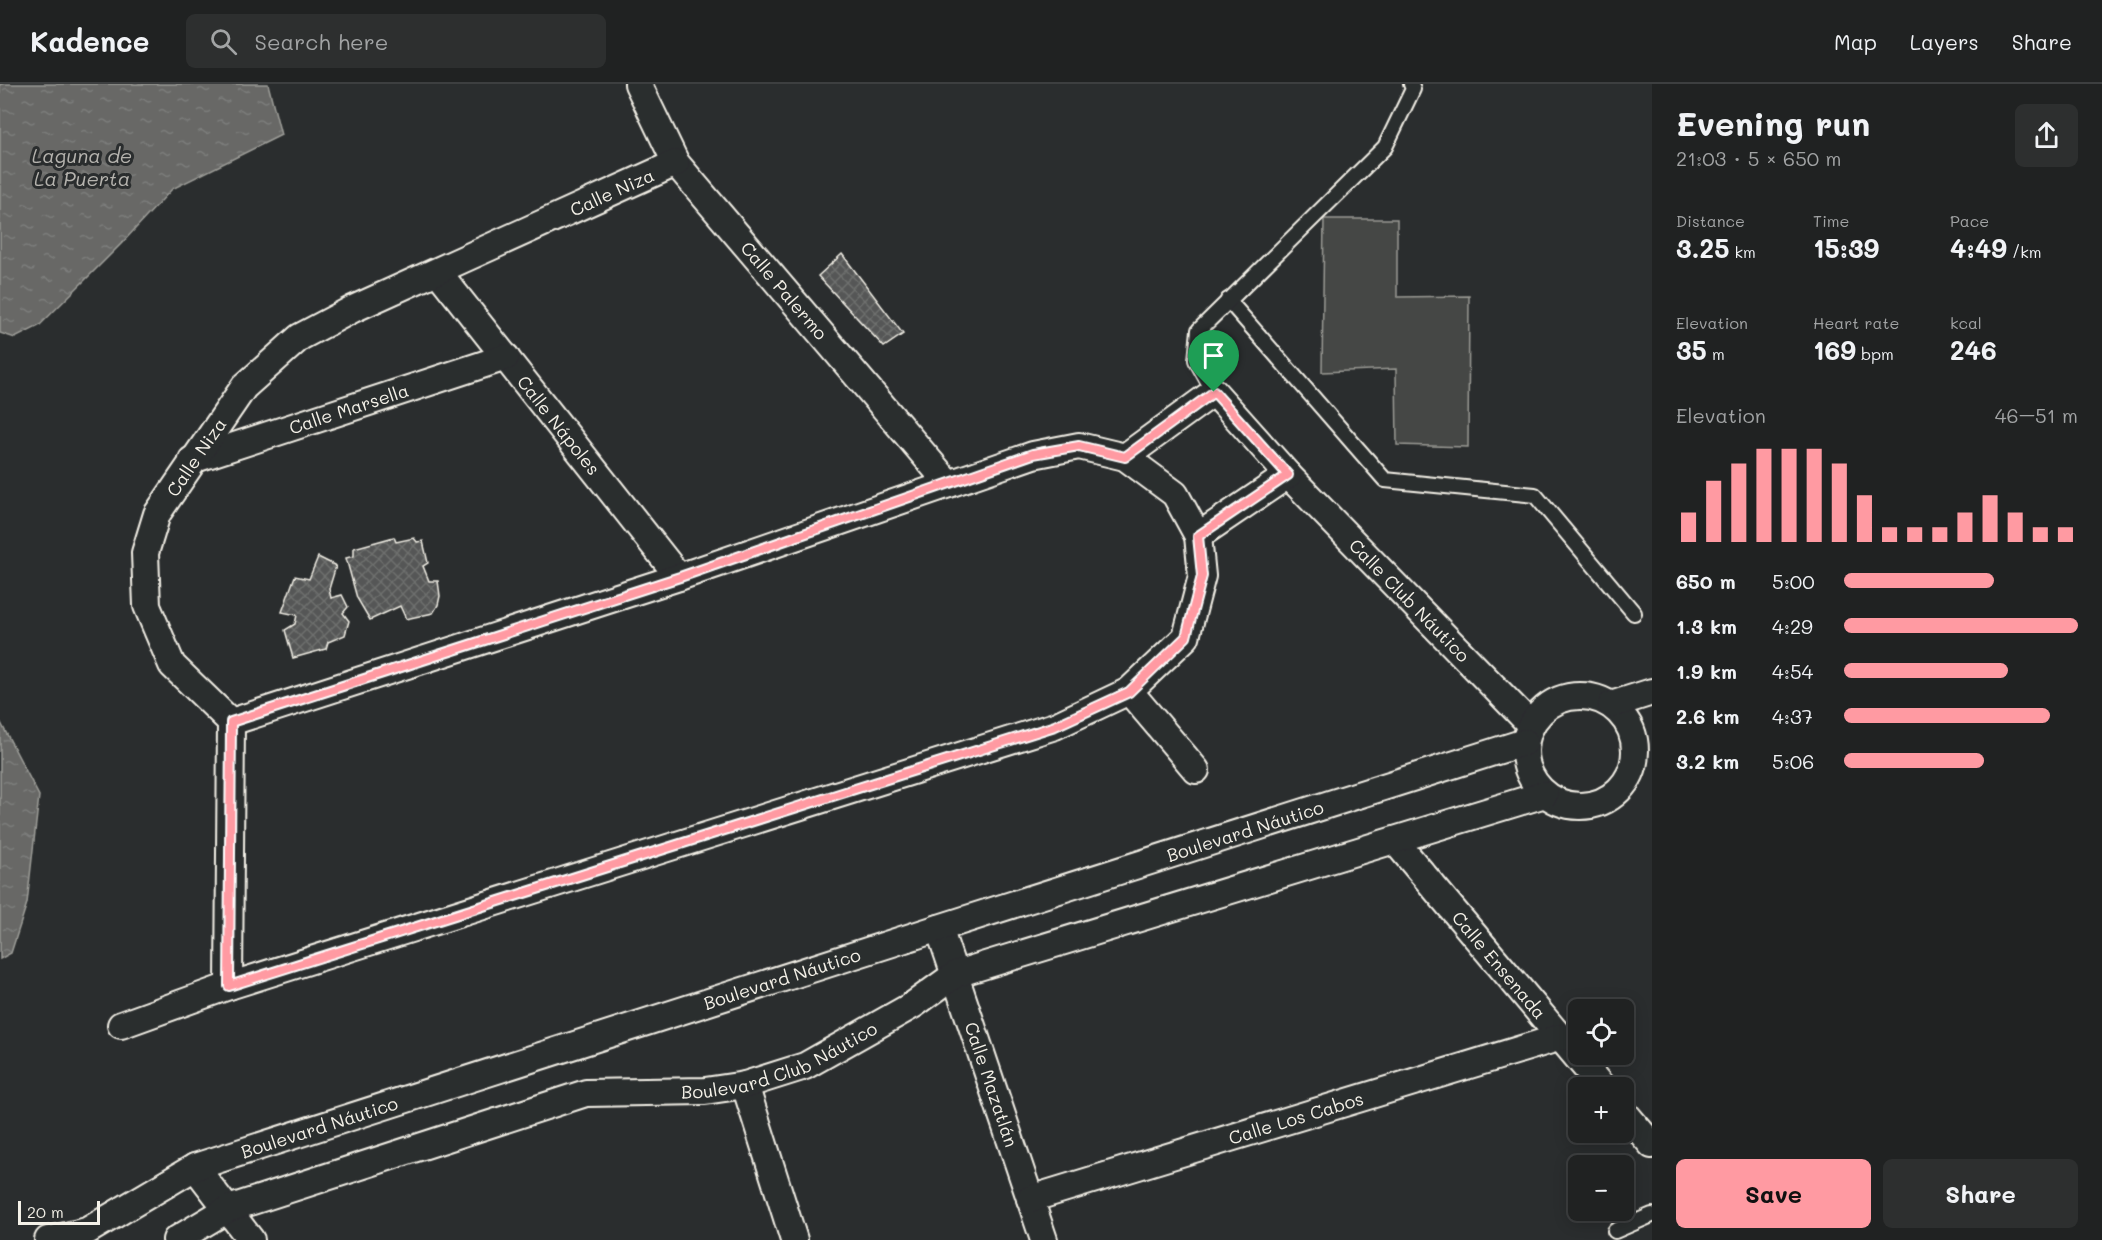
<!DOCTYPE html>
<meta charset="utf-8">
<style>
:root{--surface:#202222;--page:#2d2f2f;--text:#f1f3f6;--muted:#a2a4a5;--line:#3d3f40;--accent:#ff9aa2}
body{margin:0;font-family:Mali,sans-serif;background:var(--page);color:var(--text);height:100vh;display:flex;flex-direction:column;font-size:22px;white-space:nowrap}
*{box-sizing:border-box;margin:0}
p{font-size:20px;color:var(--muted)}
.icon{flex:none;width:33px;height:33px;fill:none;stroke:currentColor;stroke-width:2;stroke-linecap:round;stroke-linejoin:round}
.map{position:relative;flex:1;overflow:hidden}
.side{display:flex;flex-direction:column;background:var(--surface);width:450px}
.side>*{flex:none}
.tools{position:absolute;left:1568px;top:915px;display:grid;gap:12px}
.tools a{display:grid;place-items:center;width:66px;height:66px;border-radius:9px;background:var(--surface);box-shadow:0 3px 15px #0003,0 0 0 2px var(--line);font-size:30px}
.scale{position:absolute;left:18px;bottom:15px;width:82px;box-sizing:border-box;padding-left:6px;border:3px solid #f4f1e8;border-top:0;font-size:16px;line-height:21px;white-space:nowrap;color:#f4f1e8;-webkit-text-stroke:4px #2a2d2e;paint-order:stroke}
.pin{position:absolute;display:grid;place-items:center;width:51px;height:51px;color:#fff;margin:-62px -26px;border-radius:50% 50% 50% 0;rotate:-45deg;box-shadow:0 0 6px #0007}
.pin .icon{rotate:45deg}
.round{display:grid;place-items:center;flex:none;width:63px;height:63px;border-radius:9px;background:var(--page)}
.summary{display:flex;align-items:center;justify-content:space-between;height:102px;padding:0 24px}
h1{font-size:33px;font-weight:700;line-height:45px}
.figures{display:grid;grid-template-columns:repeat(3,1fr);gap:9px;height:102px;padding:6px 24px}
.figures div{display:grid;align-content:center}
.figures b{font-size:26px;font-weight:700}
.figures small{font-size:16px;font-weight:400}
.figures p{font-size:16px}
.chart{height:168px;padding:12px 24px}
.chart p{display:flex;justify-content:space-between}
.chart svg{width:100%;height:108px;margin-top:6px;stroke:var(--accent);stroke-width:6}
.primary-button{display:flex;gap:12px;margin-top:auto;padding:12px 24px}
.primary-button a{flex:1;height:69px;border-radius:9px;background:var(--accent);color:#111;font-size:24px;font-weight:700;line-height:69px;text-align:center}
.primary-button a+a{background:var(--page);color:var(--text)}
ul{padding:0 24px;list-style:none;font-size:20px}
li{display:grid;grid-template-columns:96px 72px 1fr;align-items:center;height:45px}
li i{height:15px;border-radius:8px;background:var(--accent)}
header{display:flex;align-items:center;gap:36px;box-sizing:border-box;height:84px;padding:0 30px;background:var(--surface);border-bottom:2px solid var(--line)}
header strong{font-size:28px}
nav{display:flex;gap:33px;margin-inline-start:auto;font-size:21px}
.search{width:420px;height:54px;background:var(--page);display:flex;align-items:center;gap:15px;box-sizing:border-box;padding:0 21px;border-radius:9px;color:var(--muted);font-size:22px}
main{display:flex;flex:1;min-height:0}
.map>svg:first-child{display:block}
.green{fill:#444645;stroke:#9c9c96;stroke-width:1.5}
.water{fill:url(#water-ripples);stroke:#9f9f9a;stroke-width:1.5}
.building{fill:url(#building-cross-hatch);stroke:#f4f1e8;stroke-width:1.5}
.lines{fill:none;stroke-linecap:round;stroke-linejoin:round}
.service-casing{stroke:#f4f1e8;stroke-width:18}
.minor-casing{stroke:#f4f1e8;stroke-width:30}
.service{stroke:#2a2d2e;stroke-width:14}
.minor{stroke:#2a2d2e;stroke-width:26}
.route-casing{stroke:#fff;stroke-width:12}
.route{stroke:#ff9aa2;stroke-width:8}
.labels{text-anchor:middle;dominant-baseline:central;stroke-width:6;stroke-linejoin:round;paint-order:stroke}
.street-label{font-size:18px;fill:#f4f1e8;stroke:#2a2d2e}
.water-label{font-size:20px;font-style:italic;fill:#b5b3ae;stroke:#2a2d2e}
</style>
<header>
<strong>Kadence</strong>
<div class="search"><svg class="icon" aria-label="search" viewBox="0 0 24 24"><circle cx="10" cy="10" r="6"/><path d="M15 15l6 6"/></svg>Search here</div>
<nav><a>Map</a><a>Layers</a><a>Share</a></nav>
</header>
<main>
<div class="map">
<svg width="1652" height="1156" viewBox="0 0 1652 1156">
<defs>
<pattern id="water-ripples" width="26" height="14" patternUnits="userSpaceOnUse" patternTransform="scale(1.5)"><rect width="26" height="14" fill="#676866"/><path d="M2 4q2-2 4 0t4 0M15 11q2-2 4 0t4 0" fill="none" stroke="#7d7e7c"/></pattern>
<pattern id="building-cross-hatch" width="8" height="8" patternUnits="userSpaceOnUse" patternTransform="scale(1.5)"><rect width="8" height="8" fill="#555756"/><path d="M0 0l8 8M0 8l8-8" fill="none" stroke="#6e706e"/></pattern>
</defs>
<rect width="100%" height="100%" fill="#2a2d2e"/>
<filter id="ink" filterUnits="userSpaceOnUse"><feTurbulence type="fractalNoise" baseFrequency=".0167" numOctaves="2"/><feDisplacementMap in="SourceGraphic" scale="12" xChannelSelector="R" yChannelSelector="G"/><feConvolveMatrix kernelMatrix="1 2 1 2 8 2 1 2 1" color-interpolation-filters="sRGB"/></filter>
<g filter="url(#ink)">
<path class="green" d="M1324 135H1397V213L1469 212 1468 363 1397 361 1396 285 1322 288Z"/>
<g class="water">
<path d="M0 0H268L281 51 172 105 122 159 39 242 15 254 0 249Z"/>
<path d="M0 637 39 712 27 819 11 869 0 875Z"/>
</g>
<g class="building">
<path d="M842 170 903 250 884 263 818 192Z"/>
<path d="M394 453 396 458 414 454 417 458 423 457 428 479 423 482 429 497H438L440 512 438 521 433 529 406 535 400 522 370 536 357 514 346 474 354 472V464Z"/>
<path d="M318 473 336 482 329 505 331 514 342 511 348 523 343 529 349 537 345 551 328 558 326 565 293 574 285 546 295 540 297 531 282 528 295 492 309 495Z"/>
</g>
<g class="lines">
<defs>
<g id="service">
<path d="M1228 216 1385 396 1535 411 1634 529"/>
<path d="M1214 308 1196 276 1199 246 1385 63 1413 5 1411 0"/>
<path d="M1615 1147 1652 1131"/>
</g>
<g id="minor">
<path id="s1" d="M638 0 676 79 949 400"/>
<path id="s2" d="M438 188 679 493"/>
<path id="s3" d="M1125 373 1214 308 1288 391 1531 641"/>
<path id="s4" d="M192 376 506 273"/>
<path d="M1198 452 1288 391"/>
<path d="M1129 607 1196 686"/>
<circle cx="1580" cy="667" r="55"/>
<path d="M1611 621 1652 608"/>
<path id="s5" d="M1395 757 1603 1004"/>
<path id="s6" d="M939 844 1044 1156"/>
<path id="s7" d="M229 902 231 638 172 581 147 522 145 469 157 430 244 303 300 253 353 225 676 79"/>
<path d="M121 941 229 902 1055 642 1129 607 1186 553 1202 492 1198 452 1175 410 1125 373 1079 362 1033 371 679 493 231 638"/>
<path d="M745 1001 794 1156"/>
<path d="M1623 1027 1652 1061"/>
<path d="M195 1083 251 1156"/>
<path id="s8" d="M1030 1115 1561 953"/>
<path id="s9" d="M48 1156 87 1147 195 1083 939 844 1525 658"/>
<path id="s10" d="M176 1156 228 1125 586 1009 705 1007 745 1001 805 982 913 921 956 890 1545 710"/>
</g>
</defs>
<use href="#service" class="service-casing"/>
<use href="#minor" class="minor-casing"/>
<use href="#service" class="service"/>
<use href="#minor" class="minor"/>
</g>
</g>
<g class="lines" filter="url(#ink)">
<defs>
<path id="route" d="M1214 308 1288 391 1198 452 1202 492 1186 553 1129 608 1055 642 229 902 231 638 680 493 1033 370 1079 362 1125 373Z"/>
</defs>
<use href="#route" class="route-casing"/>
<use href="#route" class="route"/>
</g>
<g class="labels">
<g class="street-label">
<text stroke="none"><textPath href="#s7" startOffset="1077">Calle Niza</textPath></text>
<text stroke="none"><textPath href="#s1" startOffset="255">Calle Palermo</textPath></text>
<text stroke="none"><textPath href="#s4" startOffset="165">Calle Marsella</textPath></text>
<text stroke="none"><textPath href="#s2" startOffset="195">Calle Nápoles</textPath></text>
<text stroke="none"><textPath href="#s7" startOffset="573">Calle Niza</textPath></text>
<text stroke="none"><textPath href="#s3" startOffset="396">Calle Club Náutico</textPath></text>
<text stroke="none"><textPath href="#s9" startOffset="1268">Boulevard Náutico</textPath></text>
<text stroke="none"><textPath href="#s5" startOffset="162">Calle Ensenada</textPath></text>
<text stroke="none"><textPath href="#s9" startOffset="782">Boulevard Náutico</textPath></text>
<text stroke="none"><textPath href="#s10" startOffset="636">Boulevard Club Náutico</textPath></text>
<text stroke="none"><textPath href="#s6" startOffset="165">Calle Mazatlán</textPath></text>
<text stroke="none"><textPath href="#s8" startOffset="278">Calle Los Cabos</textPath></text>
<text stroke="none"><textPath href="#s9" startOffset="296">Boulevard Náutico</textPath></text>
</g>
<g class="water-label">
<text x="82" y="71">Laguna de<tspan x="82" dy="23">La Puerta</tspan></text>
</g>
</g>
</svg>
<div class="tools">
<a><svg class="icon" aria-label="locate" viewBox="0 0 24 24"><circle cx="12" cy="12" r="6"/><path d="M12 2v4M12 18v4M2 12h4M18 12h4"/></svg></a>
<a>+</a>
<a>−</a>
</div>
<div class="scale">20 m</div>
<div class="pin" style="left:1214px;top:308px;background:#1e9e55"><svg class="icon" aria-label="arrive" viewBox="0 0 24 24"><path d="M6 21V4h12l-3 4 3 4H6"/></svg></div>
</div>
<section class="side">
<div class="summary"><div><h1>Evening run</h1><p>21:03 · 5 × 650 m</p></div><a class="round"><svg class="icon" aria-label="share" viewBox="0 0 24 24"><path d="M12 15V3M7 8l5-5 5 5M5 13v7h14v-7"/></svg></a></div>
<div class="figures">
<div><p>Distance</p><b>3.25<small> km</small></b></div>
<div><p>Time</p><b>15:39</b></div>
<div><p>Pace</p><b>4:49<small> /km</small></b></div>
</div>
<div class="figures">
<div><p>Elevation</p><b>35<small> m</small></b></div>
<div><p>Heart rate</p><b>169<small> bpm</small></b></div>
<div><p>kcal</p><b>246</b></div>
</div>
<div class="chart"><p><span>Elevation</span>46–51 m</p>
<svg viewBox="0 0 160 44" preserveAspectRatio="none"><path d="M5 44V32M15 44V19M25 44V12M35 44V6M45 44V6M55 44V6M65 44V12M75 44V25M85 44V38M95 44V38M105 44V38M115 44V32M125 44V25M135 44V32M145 44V38M155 44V38"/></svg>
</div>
<ul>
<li><b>650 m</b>5:00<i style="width:64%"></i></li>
<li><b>1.3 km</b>4:29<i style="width:100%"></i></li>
<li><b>1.9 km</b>4:54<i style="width:70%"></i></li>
<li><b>2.6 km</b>4:37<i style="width:88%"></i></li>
<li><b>3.2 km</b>5:06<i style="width:60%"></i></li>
</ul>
<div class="primary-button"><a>Save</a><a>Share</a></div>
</section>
</main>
